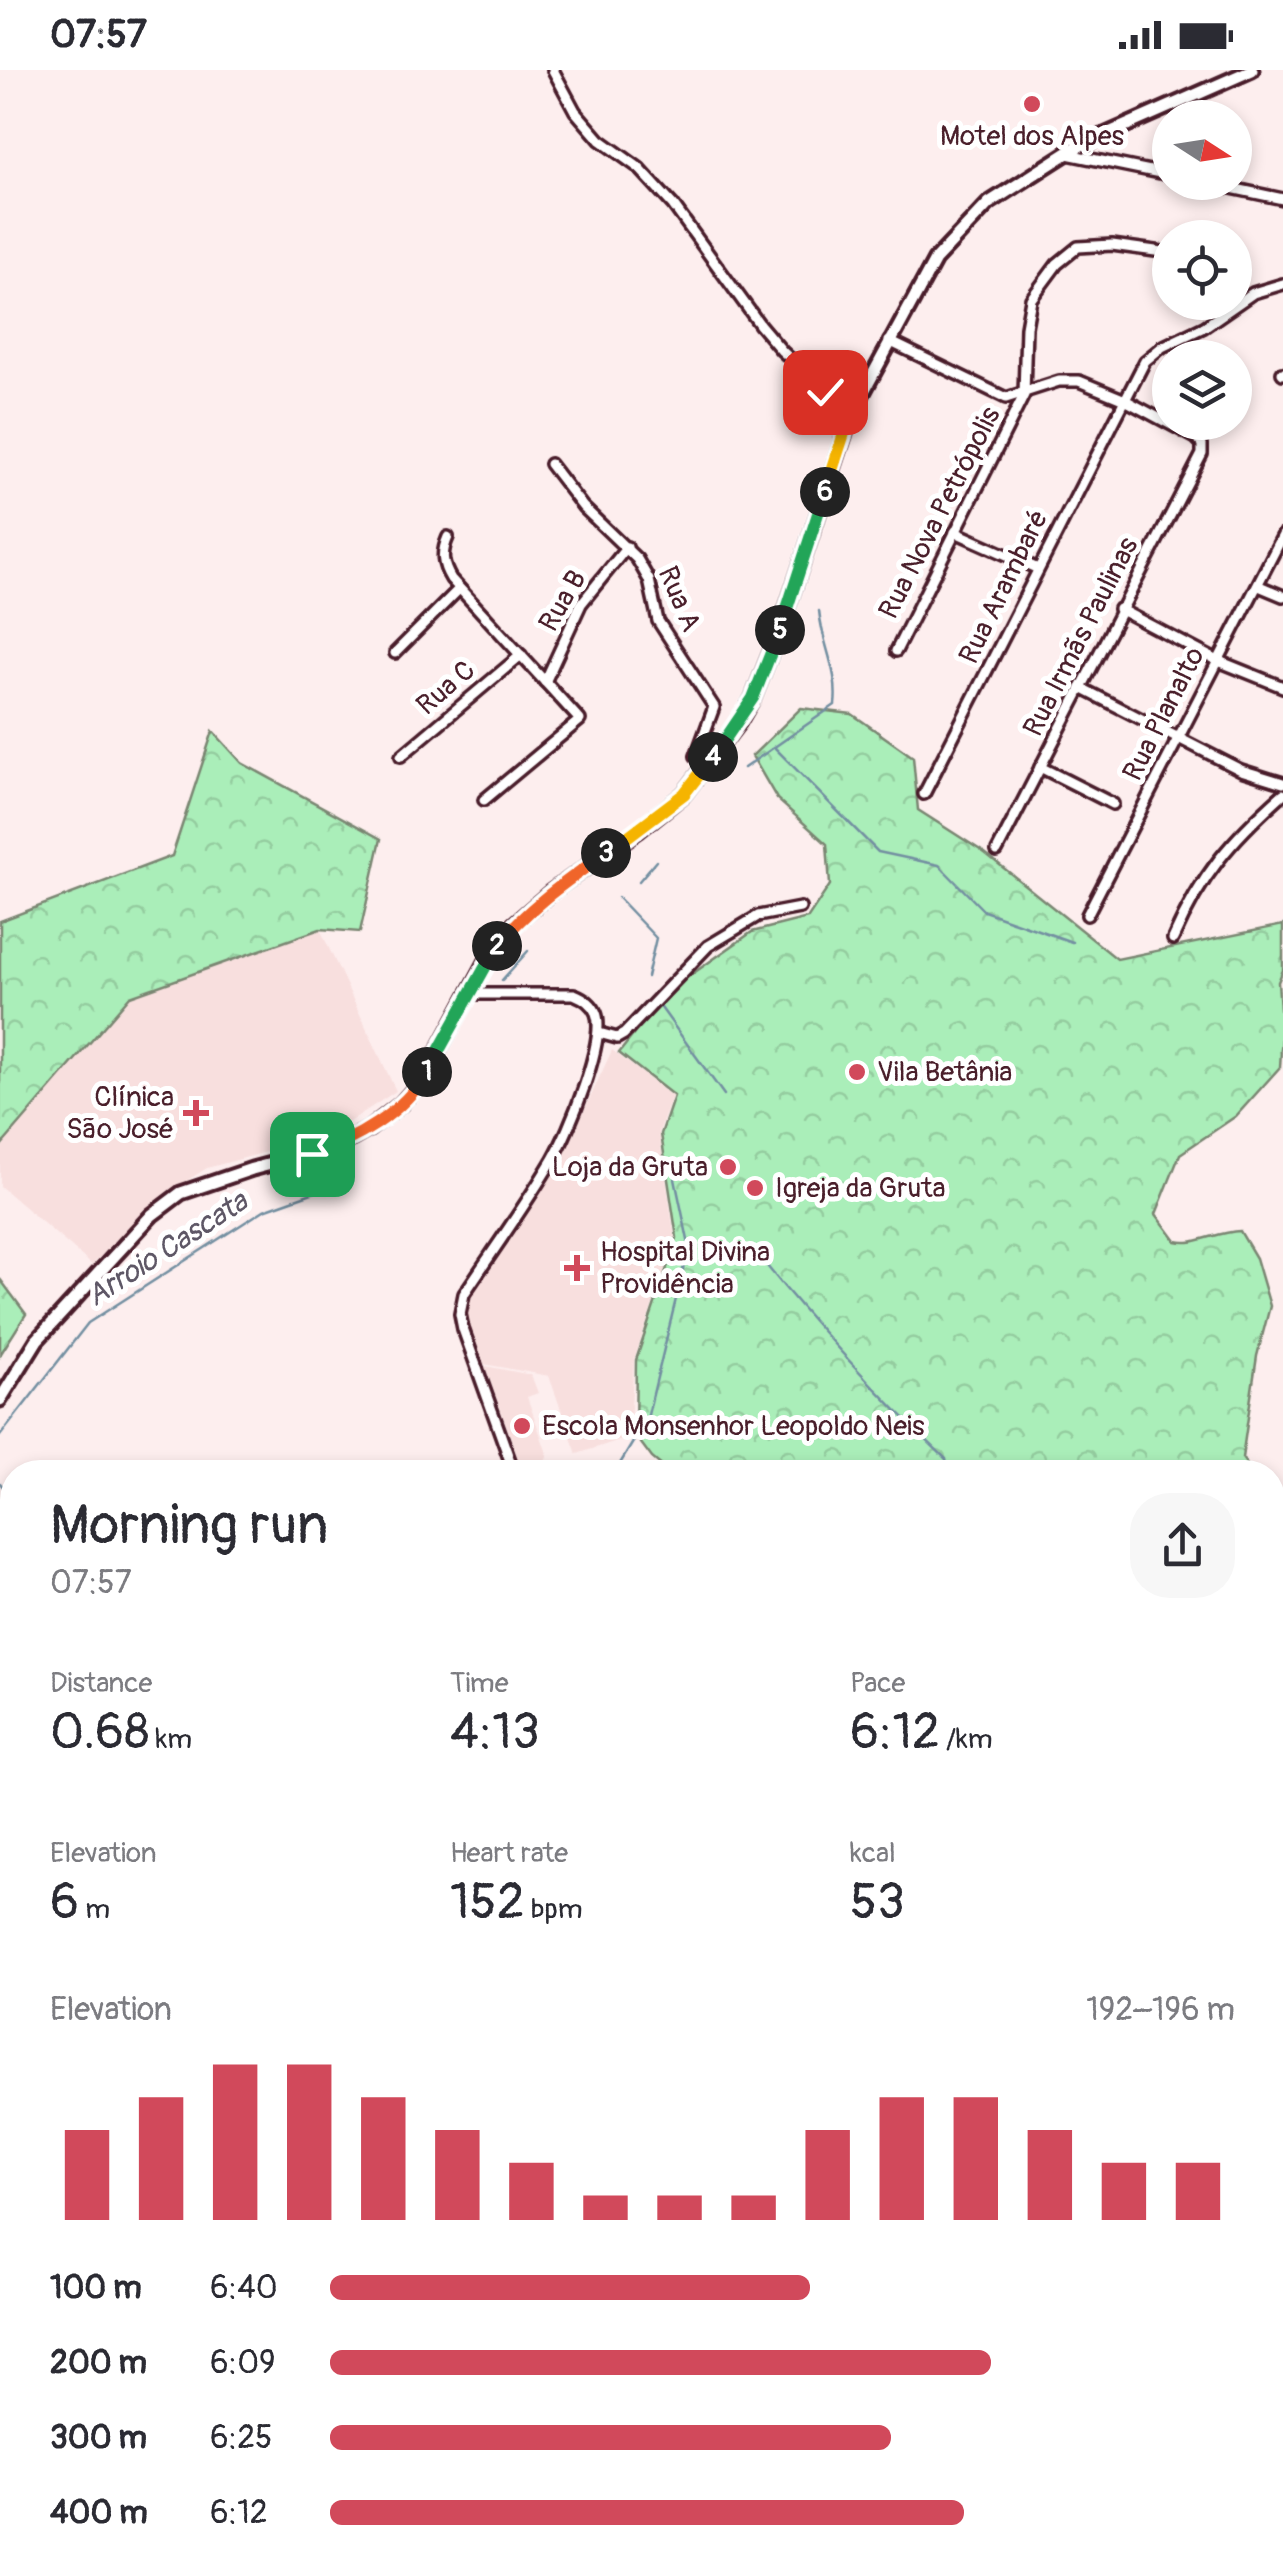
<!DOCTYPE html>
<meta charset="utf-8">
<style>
:root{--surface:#fff;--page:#f7f7f7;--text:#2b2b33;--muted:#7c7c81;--accent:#d1495b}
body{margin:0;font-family:Pangolin,sans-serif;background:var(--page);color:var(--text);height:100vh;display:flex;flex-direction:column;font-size:38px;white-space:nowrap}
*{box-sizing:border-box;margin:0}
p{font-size:32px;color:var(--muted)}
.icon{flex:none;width:55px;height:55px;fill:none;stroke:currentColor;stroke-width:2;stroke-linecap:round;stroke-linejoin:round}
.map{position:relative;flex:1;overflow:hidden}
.sheet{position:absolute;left:0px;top:1390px;width:1285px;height:1112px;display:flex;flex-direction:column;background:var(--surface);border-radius:40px 40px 0 0;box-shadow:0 5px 15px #0003}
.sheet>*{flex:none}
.needle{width:65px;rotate:102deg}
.buttons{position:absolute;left:1152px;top:30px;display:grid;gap:20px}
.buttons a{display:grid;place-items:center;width:100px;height:100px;border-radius:50%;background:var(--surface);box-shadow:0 5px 15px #0003;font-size:50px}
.pin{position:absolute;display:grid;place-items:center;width:85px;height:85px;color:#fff;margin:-42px;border-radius:20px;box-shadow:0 5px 15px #0006}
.km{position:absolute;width:50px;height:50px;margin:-25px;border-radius:50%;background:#222;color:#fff;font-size:28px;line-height:50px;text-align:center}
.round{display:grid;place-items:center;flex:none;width:105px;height:105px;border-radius:40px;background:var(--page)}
.summary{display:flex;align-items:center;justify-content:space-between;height:170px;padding:0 50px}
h1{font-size:55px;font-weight:600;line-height:75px}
.figures{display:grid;grid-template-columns:repeat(3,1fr);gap:15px;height:170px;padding:10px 50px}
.figures div{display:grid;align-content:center}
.figures b{font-size:50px;font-weight:600}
.figures small{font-size:28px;font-weight:400}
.figures p{font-size:28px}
.chart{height:280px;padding:20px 50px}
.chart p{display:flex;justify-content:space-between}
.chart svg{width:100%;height:180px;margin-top:10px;stroke:var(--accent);stroke-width:6}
ul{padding:0 50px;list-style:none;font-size:32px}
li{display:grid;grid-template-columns:160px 120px 1fr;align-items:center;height:75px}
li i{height:25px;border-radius:12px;background:var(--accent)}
.status{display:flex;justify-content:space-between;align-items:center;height:70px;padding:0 50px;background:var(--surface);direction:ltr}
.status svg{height:28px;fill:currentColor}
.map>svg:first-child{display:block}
.built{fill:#f8dfde}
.grass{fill:url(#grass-tufts);stroke:#7a8672;stroke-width:2.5}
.forest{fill:url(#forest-crowns);stroke:#7a8672;stroke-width:2.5}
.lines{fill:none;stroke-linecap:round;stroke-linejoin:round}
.stream{stroke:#738fa1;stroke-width:2.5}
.minor-casing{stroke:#4a1f2b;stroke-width:16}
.major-casing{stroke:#4a1f2b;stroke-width:19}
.minor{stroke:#fff;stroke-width:9}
.major{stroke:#fff;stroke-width:11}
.split-1-casing{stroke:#fff;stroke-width:20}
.split-2-casing{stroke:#fff;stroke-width:20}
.split-3-casing{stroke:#fff;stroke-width:20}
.split-4-casing{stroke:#fff;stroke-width:20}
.split-5-casing{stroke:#fff;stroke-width:20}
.split-6-casing{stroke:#fff;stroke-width:20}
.split-7-casing{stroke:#fff;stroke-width:20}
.split-1{stroke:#f0652b;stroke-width:12}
.split-2{stroke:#22a559;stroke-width:12}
.split-3{stroke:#f0652b;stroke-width:12}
.split-4{stroke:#f5b400;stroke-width:12}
.split-5{stroke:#22a559;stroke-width:12}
.split-6{stroke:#22a559;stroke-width:12}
.split-7{stroke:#f5b400;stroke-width:12}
.poi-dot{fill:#d1495b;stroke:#fff;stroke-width:4}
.labels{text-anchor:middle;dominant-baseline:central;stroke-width:10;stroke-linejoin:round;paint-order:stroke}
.poi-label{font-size:28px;fill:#4a1f2b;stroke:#fff;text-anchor:start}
.street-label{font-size:28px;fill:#4a1f2b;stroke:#fff}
.water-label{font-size:30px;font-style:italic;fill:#5e5766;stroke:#fff}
</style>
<div class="status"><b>07:57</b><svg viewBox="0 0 49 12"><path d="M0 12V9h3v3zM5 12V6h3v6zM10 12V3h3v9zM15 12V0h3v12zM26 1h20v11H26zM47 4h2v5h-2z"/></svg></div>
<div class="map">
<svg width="1283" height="2502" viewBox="0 0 1283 2502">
<defs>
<pattern id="grass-tufts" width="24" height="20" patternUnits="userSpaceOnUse" patternTransform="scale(2.5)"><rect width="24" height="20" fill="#aaeeb9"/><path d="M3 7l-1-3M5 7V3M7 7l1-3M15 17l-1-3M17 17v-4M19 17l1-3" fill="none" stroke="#94cc9f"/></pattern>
<pattern id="forest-crowns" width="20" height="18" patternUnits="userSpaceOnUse" patternTransform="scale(2.5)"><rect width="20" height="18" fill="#aaeeb9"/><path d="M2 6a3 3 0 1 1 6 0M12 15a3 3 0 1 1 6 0" fill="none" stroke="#94cc9f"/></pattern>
</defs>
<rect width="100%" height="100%" fill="#fdeeee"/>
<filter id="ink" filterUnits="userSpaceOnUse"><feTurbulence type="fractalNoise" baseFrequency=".01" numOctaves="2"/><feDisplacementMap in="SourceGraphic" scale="20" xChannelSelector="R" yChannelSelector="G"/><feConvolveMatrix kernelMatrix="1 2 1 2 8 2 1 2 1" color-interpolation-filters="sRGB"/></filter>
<g filter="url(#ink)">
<g class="built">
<path d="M320 859 396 1021 329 1065 207 1098 156 1130 92 1195 0 1116V1077L130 926Z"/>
<path d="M612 980 672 1026 659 1062 675 1169 634 1290 629 1367 577 1384 549 1306 484 1294 465 1246 469 1227 562 1089Z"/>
<path d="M485 1296 531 1305 538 1323 527 1327 548 1386 538 1402H523Z"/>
</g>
<path class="grass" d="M12 2435V2490H105L103 2497 93 2502H0V2444Z"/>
<g class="forest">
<path d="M801 638 852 644 913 687 918 740 985 783 1117 889 1283 855V900L1278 912 1282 965 1280 997 1236 1046 1180 1084 1156 1144 1176 1171C1196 1176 1215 1162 1240 1161L1256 1188 1270 1236 1257 1286 1242 1388 1252 1402H669L652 1388 635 1365 636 1290 677 1168 661 1064 674 1026 619 983 668 921 752 862 808 848 830 815 827 774 777 729 752 686Z"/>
<path d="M213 661 242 693 381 769 360 862 320 859 130 926 0 1077V851L172 786Z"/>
<path d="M0 1209 26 1244 0 1285Z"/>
<path d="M1273 1428 1283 1439V1677L1273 1686Z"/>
<path d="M12 2158V2435L0 2444V2169Z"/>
<path d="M1273 2469 1283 2475V2502H1094L1102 2490H1272Z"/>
<path d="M493 2490H880L873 2502H507Z"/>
</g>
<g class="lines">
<g class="stream">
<path d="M775 678 878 782 939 795 984 841 1072 872"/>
<path d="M744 698 835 635C839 601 822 574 819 541"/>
<path d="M639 811 656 791"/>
<path d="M618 828 656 868 647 907"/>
<path d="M502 910 528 881"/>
<path d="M659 935 724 1025"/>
<path d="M763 1191C820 1262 880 1326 946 1389L948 1402"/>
<path d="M0 1366 88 1253 264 1140 346 1111"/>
<path d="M615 1402 647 1349 689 1175 675 1109 683 1095"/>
<path d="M0 1413 7 1422 11 1444 0 1460"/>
<path d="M0 2076 12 2091"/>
<path d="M0 2398 12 2417"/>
<path d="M545 2490 560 2502"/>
<path d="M677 2490 681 2502"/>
<path d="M748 2502 760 2490"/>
</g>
<defs>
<g id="minor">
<path d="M553 0 575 41 600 70 639 98 673 135 760 255 782 281 851 345"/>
<path d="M1067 84 1170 105"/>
<path d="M1203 112 1283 129"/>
<path d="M889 271 1006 328 1059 311H1079L1125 330 1145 291 1162 277 1204 257 1253 223 1283 214"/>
<path d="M1282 303 1283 304"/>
<path d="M550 394 583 437 637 489 649 510 658 551 714 637 696 686 706 697"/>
<path d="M955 462 1036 498"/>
<path d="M448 467C441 483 442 494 451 509L580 650 484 730"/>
<path d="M1259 516 1283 526"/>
<path d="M1119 539 1216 590 1283 617"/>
<path d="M896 581 1024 325 1026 257 1031 229 1057 194 1078 177 1112 175 1170 183"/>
<path d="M395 583 459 519"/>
<path d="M545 612 581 534 627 477"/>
<path d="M1081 618 1241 700 1283 713"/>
<path d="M401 686 521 585"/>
<path d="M1040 697 1113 734"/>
<path d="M924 724 1125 330 1196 368 1202 374V384L997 781"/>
<path d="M1087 845 1283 465"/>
<path d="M1173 869C1201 805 1231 770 1283 724"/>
<path d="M470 924H574C584 928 592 933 596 943 607 969 568 1064 553 1089 526 1135 494 1179 464 1224L460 1244 463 1259 514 1402"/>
<path d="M599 963 617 968 624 964 708 876 758 846 800 838"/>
<path d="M131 1402 134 1398"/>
<path d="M0 1487 12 1495"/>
<path d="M0 1650 12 1638"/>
<path d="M0 1784 12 1774"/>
<path d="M1272 1857 1283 1845"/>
<path d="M0 1948 12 1944"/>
<path d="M135 2502 145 2490"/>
</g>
<path id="major" d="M0 1330 37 1270 152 1145 181 1123 252 1099 339 1076 369 1059 401 1034 423 1009 491 883 512 856 551 822 638 761 684 724 739 652 753 628 780 559 851 345 935 190 989 133 1075 78 1252 0"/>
</defs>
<use href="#minor" class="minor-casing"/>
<use href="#major" class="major-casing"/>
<use href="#minor" class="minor"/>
<use href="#major" class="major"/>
</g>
</g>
<g class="lines" filter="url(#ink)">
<defs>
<path id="split-1" d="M312 1084C355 1071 403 1043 427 1002"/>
<path id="split-2" d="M427 1002 497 876"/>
<path id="split-3" d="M497 876C527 838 567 811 606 783"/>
<path id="split-4" d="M606 783 684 724 713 687"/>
<path id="split-5" d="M713 687 753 628 780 560"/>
<path id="split-6" d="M780 560 825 422"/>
<path id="split-7" d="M825 422 850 345 825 322"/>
</defs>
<use href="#split-1" class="split-1-casing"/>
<use href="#split-2" class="split-2-casing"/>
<use href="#split-3" class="split-3-casing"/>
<use href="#split-4" class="split-4-casing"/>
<use href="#split-5" class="split-5-casing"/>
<use href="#split-6" class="split-6-casing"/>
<use href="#split-7" class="split-7-casing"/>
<use href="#split-1" class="split-1"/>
<use href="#split-2" class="split-2"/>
<use href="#split-3" class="split-3"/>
<use href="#split-4" class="split-4"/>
<use href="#split-5" class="split-5"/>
<use href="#split-6" class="split-6"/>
<use href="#split-7" class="split-7"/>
</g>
<g class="poi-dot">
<circle cx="1032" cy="34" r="10"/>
<circle cx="857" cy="1002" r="10"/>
<path d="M191 1028h10v10h10v10h-10v10h-10v-10h-10v-10h10z"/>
<circle cx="728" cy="1097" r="10"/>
<circle cx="755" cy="1118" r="10"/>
<path d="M572 1183h10v10h10v10h-10v10h-10v-10h-10v-10h10z"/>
<circle cx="522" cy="1356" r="10"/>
</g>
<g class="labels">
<g class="poi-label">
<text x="1032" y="66" text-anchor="middle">Motel dos Alpes</text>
<text x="877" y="1002">Vila Betânia</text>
<text x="174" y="1027" text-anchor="end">Clínica<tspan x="174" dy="32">São José</tspan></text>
<text x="708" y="1097" text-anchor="end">Loja da Gruta</text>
<text x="775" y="1118">Igreja da Gruta</text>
<text x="600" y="1182">Hospital Divina<tspan x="600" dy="32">Providência</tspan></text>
<text x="542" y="1356">Escola Monsenhor Leopoldo Neis</text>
</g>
<g class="street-label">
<text transform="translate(940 443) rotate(-63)">Rua Nova Petrópolis</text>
<text transform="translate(1004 517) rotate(-64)">Rua Arambaré</text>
<text transform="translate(679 529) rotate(67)">Rua A</text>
<text transform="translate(563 531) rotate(-60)">Rua B</text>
<text transform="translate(1081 567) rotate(-63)">Rua Irmãs Paulinas</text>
<text transform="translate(446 618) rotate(-41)">Rua C</text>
<text transform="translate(1164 644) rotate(-63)">Rua Planalto</text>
</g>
<g class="water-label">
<text transform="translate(167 1179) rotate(-33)">Arroio Cascata</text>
</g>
</g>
</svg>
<div class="buttons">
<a><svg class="needle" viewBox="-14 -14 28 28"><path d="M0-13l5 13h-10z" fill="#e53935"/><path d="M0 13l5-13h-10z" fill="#7c7c81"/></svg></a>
<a><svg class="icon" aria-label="locate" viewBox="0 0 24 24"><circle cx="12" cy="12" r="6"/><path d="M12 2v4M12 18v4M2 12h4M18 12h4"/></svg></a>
<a><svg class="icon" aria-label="layers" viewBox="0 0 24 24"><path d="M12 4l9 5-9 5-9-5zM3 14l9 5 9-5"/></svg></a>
</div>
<div class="pin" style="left:312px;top:1084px;background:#1e9e55"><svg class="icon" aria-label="arrive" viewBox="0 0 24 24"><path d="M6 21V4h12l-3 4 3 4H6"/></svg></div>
<div class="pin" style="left:825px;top:322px;background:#d93025"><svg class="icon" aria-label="check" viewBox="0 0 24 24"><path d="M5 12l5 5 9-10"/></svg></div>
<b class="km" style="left:427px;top:1002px">1</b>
<b class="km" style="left:497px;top:876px">2</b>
<b class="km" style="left:606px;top:783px">3</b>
<b class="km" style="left:713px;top:687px">4</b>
<b class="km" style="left:780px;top:560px">5</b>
<b class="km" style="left:825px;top:422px">6</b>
<section class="sheet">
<div class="summary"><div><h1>Morning run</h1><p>07:57</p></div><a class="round"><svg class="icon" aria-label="share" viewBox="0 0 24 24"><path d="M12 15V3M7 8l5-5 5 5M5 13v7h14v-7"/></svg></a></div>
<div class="figures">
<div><p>Distance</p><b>0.68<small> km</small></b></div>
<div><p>Time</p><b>4:13</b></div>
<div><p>Pace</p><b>6:12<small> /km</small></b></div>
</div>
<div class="figures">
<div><p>Elevation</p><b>6<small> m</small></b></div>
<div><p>Heart rate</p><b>152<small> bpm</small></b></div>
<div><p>kcal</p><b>53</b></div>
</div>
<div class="chart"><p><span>Elevation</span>192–196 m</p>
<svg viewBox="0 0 160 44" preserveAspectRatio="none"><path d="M5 44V22M15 44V14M25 44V6M35 44V6M45 44V14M55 44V22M65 44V30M75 44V38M85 44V38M95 44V38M105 44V22M115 44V14M125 44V14M135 44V22M145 44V30M155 44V30"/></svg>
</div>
<ul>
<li><b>100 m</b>6:40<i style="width:53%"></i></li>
<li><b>200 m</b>6:09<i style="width:73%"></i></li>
<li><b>300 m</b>6:25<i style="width:62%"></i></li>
<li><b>400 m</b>6:12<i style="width:70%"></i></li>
</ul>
</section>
</div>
